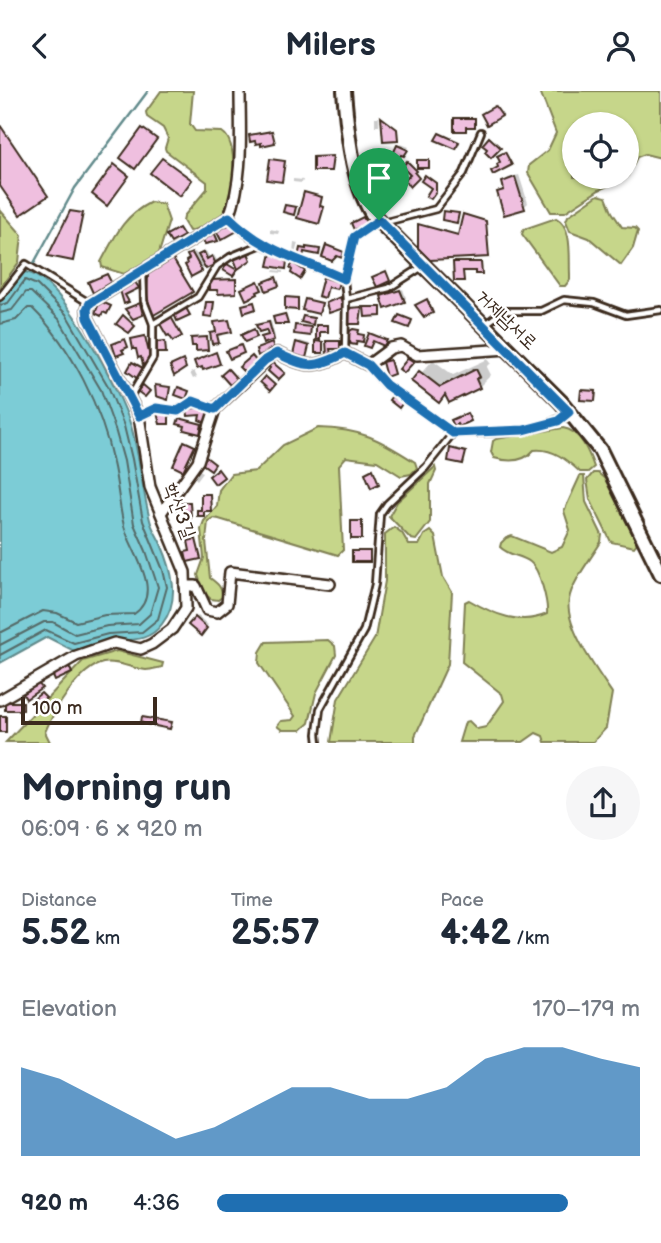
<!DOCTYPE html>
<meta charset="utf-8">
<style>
:root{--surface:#fff;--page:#f6f6f7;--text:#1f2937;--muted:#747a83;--accent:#1f6fb2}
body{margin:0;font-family:"Balsamiq Sans","Poor Story",sans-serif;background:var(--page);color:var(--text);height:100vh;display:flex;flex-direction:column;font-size:26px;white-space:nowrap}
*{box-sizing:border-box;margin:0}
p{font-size:23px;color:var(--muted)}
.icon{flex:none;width:38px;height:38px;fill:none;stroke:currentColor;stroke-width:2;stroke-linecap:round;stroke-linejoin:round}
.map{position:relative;height:652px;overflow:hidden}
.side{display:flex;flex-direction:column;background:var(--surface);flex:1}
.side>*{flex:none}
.fabs{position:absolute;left:562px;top:21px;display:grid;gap:14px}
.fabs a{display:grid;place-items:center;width:77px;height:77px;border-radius:50%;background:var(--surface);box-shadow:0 2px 5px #0004;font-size:35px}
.scale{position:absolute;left:21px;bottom:18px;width:136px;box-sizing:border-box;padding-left:7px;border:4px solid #3b2a1e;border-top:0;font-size:19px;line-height:24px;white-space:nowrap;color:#3b2a1e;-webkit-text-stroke:5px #fff;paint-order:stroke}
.pin{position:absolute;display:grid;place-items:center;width:60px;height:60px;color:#fff;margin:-72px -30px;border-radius:50% 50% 50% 0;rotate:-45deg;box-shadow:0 0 7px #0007}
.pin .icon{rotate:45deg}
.round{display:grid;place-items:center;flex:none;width:74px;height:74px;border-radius:37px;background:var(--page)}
.overview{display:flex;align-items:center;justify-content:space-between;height:119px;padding:0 21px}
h1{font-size:38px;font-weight:800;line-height:52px}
.metrics{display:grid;grid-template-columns:repeat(3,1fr);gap:10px;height:119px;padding:7px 21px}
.metrics div{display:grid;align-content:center}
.metrics b{font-size:35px;font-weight:800}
.metrics small{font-size:19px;font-weight:400}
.metrics p{font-size:19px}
.chart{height:196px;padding:14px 21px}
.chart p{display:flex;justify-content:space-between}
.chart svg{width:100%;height:126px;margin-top:7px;fill:var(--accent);opacity:.7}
ul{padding:0 21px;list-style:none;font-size:23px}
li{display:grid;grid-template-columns:112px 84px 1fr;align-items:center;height:52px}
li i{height:18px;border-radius:9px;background:var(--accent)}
header{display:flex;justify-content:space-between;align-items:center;height:91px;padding:0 21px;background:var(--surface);font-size:32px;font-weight:800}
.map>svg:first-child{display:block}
.green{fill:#c6d68a;stroke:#808054;stroke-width:2;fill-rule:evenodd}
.water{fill:#7cccd6;stroke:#628b8c;stroke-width:2}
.shadow{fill:#0003}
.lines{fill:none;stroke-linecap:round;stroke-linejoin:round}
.shore{stroke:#556b68;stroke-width:2}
.stream{stroke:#628b8c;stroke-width:2.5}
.building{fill:#efbfdf;stroke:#3b2a1e;stroke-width:2}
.service-casing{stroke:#3b2a1e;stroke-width:10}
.minor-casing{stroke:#3b2a1e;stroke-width:14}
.secondary-casing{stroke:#3b2a1e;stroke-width:18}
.service{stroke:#fff;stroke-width:4.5}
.minor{stroke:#fff;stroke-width:9}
.secondary{stroke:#fff;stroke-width:12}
.route-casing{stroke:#fff;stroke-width:14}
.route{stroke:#1f6fb2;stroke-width:9}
.labels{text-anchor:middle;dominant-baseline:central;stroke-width:5;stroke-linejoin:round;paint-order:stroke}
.street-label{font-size:19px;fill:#3b2a1e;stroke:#fff}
</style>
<header><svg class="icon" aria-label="back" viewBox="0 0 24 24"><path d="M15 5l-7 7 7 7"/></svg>Milers<svg class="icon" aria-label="person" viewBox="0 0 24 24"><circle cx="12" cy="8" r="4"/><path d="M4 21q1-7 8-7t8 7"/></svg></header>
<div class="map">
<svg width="661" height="652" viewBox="0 0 661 652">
<rect width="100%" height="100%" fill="#fff"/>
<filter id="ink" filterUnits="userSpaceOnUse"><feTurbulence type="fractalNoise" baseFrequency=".0143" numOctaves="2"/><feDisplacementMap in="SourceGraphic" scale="14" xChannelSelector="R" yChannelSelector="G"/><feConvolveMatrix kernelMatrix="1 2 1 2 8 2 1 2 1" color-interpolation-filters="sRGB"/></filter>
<g filter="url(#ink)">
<g class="green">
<path d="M161 0H193L190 33 195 40 222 41C239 52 234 102 226 118 221 128 200 138 189 140L183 130 184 125 207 98V91L166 60 165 57 168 47 163 37 147 26 146 21Z"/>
<path d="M540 0H661V67L645 63 637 66 627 86 599 99 565 121H551L528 82 529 74 548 59 556 42ZM574 33H626V86H574Z"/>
<path d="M598 104 606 106 612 121 622 136 635 137 638 140 633 157 621 174 589 147 570 140 566 130 568 125Z"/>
<path d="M151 111 163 113 169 130 158 165 124 183 102 176 101 171C115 145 123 125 151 111Z"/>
<path d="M0 119 22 144 19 171 0 197Z"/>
<path d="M556 127C573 136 569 165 570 183V189L565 195H560L522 143 524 138Z"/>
<path d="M318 337C362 338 379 348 415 371L417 377 411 383 401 385 377 370 346 366 339 374 343 459 338 464 219 428 213 427 208 430 206 450 210 487C218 493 222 496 222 506L218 509 211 508 205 503 200 490 198 484 204 467 201 438 204 430 217 415 219 399 231 383 256 380 283 354Z"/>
<path d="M563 337C580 339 589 362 594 376L588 381H580C567 369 553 357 534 359 524 371 508 371 494 367L491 361 493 350 496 348Z"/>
<path d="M435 376 436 380 430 393V431L416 449 411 448 389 425 397 411Z"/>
<path d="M593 382H598L605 388 637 452 634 456 611 451 590 408 587 389Z"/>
<path d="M580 385H584L586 411 602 444 601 451C592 466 571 492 569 509 564 535 598 581 612 602L606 637 593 651H545L543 645 536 642 523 651H459L465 631 469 630 477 638 486 636 504 610 502 603 462 571 465 511 469 509C493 523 520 535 547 523 548 512 540 478 530 471 521 464 509 465 500 456L501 452 506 447 512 445 551 461 562 456 570 439 564 420Z"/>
<path d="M394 436 402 442 409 454H419L424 444 430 440 435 445 443 486 452 501 448 573 415 645V651H331L338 608 375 547 385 490V443Z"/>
<path d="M328 549 335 555 336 564 316 602 309 632 301 639H282L277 635 281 630 292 629 295 625 259 572 260 561 266 551Z"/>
<path d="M117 560 163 572 162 576C157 577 151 579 146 579 132 578 117 569 103 572 79 577 54 620 45 641L50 651H6L83 570Z"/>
</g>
<path class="water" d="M25 181C63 186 120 300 131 335 140 366 142 398 150 429 152 438 157 444 161 453 172 478 181 509 162 533 148 552 130 548 109 550 97 551 85 556 74 560L47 546 0 572V211L15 188Z"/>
<g class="shadow">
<rect x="375" y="26" width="4" height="9"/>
<path d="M0 33 47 103 20 122 0 91Z"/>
<path d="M401 53 409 56 406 61 394 65Z"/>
<path d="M519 84 528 112 524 116 499 102 505 97 504 91 508 87Z"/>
<path d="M293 88 303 89 302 92 293 91Z"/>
<path d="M466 124 486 129 489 163 420 134 460 144Z"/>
<path d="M270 138 279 140 278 143 270 142Z"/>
<path d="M294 151 298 152 295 163H293Z"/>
<path d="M206 160 210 167 214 164 217 169 201 179 191 167 192 162 195 161 198 166Z"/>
<path d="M174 168 193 199 153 223 149 184Z"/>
<path d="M274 179 283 180V182L273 181Z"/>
<path d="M403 198 406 207 404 209 383 206Z"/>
<path d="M271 230 275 246 273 248 263 246 269 243 268 237 258 235Z"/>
<path d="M300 250 310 253 305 265 298 252Z"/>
<path d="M488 268 491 272 487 276 491 284 479 296 446 302 414 290 433 269 453 284Z"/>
<path d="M194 280 197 286 193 288 190 282Z"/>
<path d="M199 379 203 381 197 389 194 386Z"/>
<path d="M198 525 208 534 201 542 191 534Z"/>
</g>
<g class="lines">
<g class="shore">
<path d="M0 214 8 212 25 189 37 194 66 223 108 295 124 335 132 368 143 430 163 479 167 496 158 528 142 541 108 543 74 552 46 539 0 564"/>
<path d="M0 222 12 219 26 201H31L59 228 101 299 115 338 124 370 134 433 146 460 158 496 150 523 139 533 107 535 75 543 53 531H44L0 554"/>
<path d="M0 233 16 229 28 217H32C72 256 102 318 113 372 118 393 119 415 124 435 131 461 165 501 134 523L105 524 76 531 57 522 43 520 0 542"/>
</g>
<path class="stream" d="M34 172 75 97 148 0"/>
</g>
<g class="building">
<path d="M495 15 502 25 487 34 481 23Z"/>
<path d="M381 26 397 38 398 49 383 50Z"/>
<path d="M454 27H475V36H466V40H454Z"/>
<path d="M0 34 48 105 20 124 0 95Z"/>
<path d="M142 37 157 48 135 78 120 67Z"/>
<path d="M272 40 275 52 261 55V52L256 53 255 50 250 51 249 44Z"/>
<path d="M439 42 459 51 456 58 435 49Z"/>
<path d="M489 46 501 57 491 67 485 61 487 58 482 54Z"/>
<path d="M397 54 408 59 404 65 401 64 398 69 392 65Z"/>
<path d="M505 61 512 74 493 84 491 80 498 76 497 73 500 71 497 65Z"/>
<path d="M333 65 331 80H313V66Z"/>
<path d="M162 67 192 89 180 105 150 82Z"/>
<path d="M270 68 285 70 282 91 267 89Z"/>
<rect x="417" y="69" width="12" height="8"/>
<path d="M407 70 417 80 415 82 419 87 410 96 404 89 410 84 402 76Z"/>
<path d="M114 73 129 85 107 115 92 103Z"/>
<path d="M425 84 436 92V101L431 108 426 105 431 97 421 90Z"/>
<path d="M515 86 525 118 504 124 497 101 504 99 502 91Z"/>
<path d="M304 101 322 106 320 115 324 116 319 133 297 127Z"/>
<path d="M285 114 296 116 294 124 283 121Z"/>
<path d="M70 120 83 122 73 170 48 165Z"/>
<path d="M443 120 459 122 457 132 442 129Z"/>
<path d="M463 123 486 130 489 166 430 169 418 157V133L458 144Z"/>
<path d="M363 126 367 133 354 139 351 132Z"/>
<path d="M233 132 239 139 221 149 216 139Z"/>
<path d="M179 137 184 145 171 152 166 144Z"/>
<path d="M214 141 218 150 205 153 202 147Z"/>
<path d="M326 154 344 161 342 167 337 165 332 170 322 166Z"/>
<path d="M306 156 320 158 319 164 304 161 303 167 298 166 300 157 306 158Z"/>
<path d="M204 161 207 168 212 165 216 173 206 178 198 164Z"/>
<path d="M192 162 202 180 191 186 185 174 187 173 186 170 189 168 187 164Z"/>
<path d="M248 162 251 169 238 178 234 168Z"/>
<path d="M271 162 287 169 286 178 268 175Z"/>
<path d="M173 168 193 201 152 225 147 205 148 183Z"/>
<path d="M453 171H481L482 183H475V180H463L464 190H454Z"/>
<path d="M293 172 305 180 300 188 291 182 292 179 290 177Z"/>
<path d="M227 173 237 179 233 185 223 179Z"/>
<path d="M386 180 390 190 377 196 372 186Z"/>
<path d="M107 183 111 191 93 202 88 191Z"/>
<path d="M276 186 279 195 266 200 263 191Z"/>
<path d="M323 186 339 191 337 198 328 196 325 207 318 205Z"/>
<path d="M236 188V202L218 203 217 199H210V189Z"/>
<path d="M258 190 262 199 257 201 258 203 246 209 241 198Z"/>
<path d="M135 191 139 197 125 204 129 211 124 213 120 199Z"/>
<path d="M400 199 405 211 385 218 381 205Z"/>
<path d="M285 206 298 207V219L285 218Z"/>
<path d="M340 206 344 217 329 222 326 212Z"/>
<path d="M305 208 322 212 319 223 302 219Z"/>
<path d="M427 208 433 222 424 226 415 214Z"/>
<path d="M100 210 111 215 107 223 103 221 101 225 95 222Z"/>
<path d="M206 211H214L212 226 204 225Z"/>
<path d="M254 211 256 218 244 222 242 214Z"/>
<path d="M140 212 143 224 133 228 125 218Z"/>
<path d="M362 216 360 233H349V217Z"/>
<path d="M364 216H381V225L365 226Z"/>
<path d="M186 217 190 224 177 230 174 223Z"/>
<path d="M285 223 288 233H275L273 226Z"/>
<path d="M123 224 135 235 129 242 116 233Z"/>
<path d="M399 224 412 229 409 237 395 232Z"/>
<path d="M303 225 314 227 313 234 301 231Z"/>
<path d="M171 226 182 245 173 250 169 244 167 245 160 233Z"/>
<path d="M229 229 232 241 217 244 219 252 212 253 210 242 216 241 214 231Z"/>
<path d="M269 231 274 249 263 253 261 246 268 244 266 239 259 241 256 234Z"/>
<path d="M295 234 311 236 310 245 294 243Z"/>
<path d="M316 234H328V241H320V249L316 248Z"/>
<path d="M254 238 257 246 245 251 241 244Z"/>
<path d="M353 238 359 239 358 243 364 244 363 251 357 250 356 254 351 253 348 247 350 240Z"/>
<path d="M369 242 387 249 384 255 373 250 370 257 364 255Z"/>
<path d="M145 245 150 266 146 273 143 274 141 266 138 267 136 258H133L131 248Z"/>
<path d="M207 246 208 259 196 260V255H192L191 247Z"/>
<path d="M125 248 128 256 122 259 124 262 116 265 112 253Z"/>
<path d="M165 250 166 262H156L155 251Z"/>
<path d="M315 250 323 251V262H315Z"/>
<path d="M326 250H340V258H330L331 264H327Z"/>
<path d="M296 251 309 255 306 267 293 264Z"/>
<path d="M272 252 274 259 258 265 256 258Z"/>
<path d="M241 254 244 262 230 268 226 260Z"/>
<path d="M216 261 220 273 203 279 202 276 197 278 194 270Z"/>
<path d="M252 265 257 271 245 282 239 276Z"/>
<path d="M408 267 414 271 404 282 399 278Z"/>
<path d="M183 269 186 277 174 285 170 275Z"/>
<path d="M390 269 394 283 386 286 382 271Z"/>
<path d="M271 270 285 282 278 289 268 280 270 277 268 275Z"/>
<path d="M132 271 143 277 138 288 127 280Z"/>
<path d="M228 278 237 288 230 294 221 284Z"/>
<path d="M476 278 480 286 476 288 480 297 449 312 445 304 439 312 411 290 419 280 440 296Z"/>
<path d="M265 285 275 294 270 300 260 291Z"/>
<path d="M143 294 150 300 145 306 137 300Z"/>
<path d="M155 294 170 296 168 309 156 305Z"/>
<path d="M178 296 189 300 186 308 175 304Z"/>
<path d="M581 299 596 300 595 310 580 309Z"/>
<path d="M392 305 396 308 398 305 404 310 399 317 389 309Z"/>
<path d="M203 316 210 319 206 332 199 329 200 324 188 325 187 318Z"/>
<path d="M157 322H169V333H160Z"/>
<path d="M467 322 471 330 459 336 457 333 454 335 451 329Z"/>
<path d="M179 327 202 333 200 343 184 339 185 335 177 333Z"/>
<path d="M184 350 195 355 183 380 173 375Z"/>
<path d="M450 357 466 361 463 373 448 370Z"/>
<path d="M206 366 215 373 211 379 201 372Z"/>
<path d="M218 378 224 386 215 393 209 385Z"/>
<path d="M373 378 379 393 371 397 365 382Z"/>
<path d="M201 403H210L211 420H204V425H197V419H201Z"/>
<path d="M177 411H190L191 427 178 428Z"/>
<rect x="351" y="430" width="11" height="18"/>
<path d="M196 448 201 468 187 471 185 461 190 460 188 450Z"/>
<rect x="352" y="460" width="18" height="11"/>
<path d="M195 526 207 537 201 545 188 534Z"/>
<path d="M69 575 72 582 55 590 52 583Z"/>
<path d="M38 592 42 597 26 608 23 603Z"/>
<path d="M41 602 46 607 36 615 31 610Z"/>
<rect x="5" y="611" width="18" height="8"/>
<rect x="0" y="625" width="6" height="16"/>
<path d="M142 626 172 631 170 638 141 632Z"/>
</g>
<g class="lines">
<defs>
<g id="service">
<path d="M229 126 247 143 262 153"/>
<path d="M386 131 436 118 464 82 481 41"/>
<path d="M143 181 144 210 153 233"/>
<path d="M344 188 346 208 345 262"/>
<path d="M0 206 26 173 89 212"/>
<path d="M346 208 389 197 422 176"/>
<path d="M486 233 503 220H541L564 209 594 212 626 224 661 219"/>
<path d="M368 274 385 294 453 342"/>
<path d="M130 306 153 267V233L198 206 217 175 230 166 262 153C289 167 317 176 344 188L354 146 378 130"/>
<path d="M140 325 156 317 178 320 193 310 215 318"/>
<path d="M318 652 317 643 320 618 364 539 375 493 380 423 387 413 426 376 453 342C490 341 538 346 569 321"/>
</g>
<g id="minor">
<path d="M161 422 198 370 215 318 272 264 277 262C307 277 315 278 345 262L368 274 391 257 401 255 417 264 508 258"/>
<path d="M185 495H196L207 519 217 521 227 513 230 481 330 493"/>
<path d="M0 609 76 565 114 552 141 558 152 553 172 538 186 517 185 481 150 396 139 325 88 227 87 218 90 212 229 126C244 86 240 42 240 0"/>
</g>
<path id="secondary" d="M344 0C347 37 352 91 372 123L561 311 600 359 661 483"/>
</defs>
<use href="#service" class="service-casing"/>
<use href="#minor" class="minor-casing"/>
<use href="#secondary" class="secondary-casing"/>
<use href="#service" class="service"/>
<use href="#minor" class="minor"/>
<use href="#secondary" class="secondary"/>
</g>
</g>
<g class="lines" filter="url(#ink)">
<defs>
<path id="route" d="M229 126C266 162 299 167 344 188L354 146 379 129 569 321 558 330 524 339 453 342 386 294 368 274 345 262C315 278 307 277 277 262L265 269 215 318 193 310 178 320 156 317 139 325 88 227 87 218 90 212Z"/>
</defs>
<use href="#route" class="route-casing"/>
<use href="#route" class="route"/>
</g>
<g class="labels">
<g class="street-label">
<text transform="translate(506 229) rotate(44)">거제남서로</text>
<text transform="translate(179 420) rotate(69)">학산3길</text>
</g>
</g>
</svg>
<div class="fabs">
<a><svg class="icon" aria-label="locate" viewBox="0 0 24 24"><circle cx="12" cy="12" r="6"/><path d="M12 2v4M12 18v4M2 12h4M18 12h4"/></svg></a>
</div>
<div class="scale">100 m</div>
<div class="pin" style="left:379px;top:129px;background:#1e9e55"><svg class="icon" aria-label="arrive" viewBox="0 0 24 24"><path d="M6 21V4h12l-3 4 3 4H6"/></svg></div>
</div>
<section class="side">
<div class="overview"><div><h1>Morning run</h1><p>06:09 · 6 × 920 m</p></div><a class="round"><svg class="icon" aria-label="share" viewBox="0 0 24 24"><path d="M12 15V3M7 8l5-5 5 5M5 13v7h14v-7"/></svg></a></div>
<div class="metrics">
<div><p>Distance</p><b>5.52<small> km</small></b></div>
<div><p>Time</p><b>25:57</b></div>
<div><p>Pace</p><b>4:42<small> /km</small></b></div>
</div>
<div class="chart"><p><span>Elevation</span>170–179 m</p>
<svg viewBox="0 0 160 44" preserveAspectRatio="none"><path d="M0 44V13L10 17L20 24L30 31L40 38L50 34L60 27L70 20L80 20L90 24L100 24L110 20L120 10L130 6L140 6L150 10L160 13V44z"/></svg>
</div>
<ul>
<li><b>920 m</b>4:36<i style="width:83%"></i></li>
</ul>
</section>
